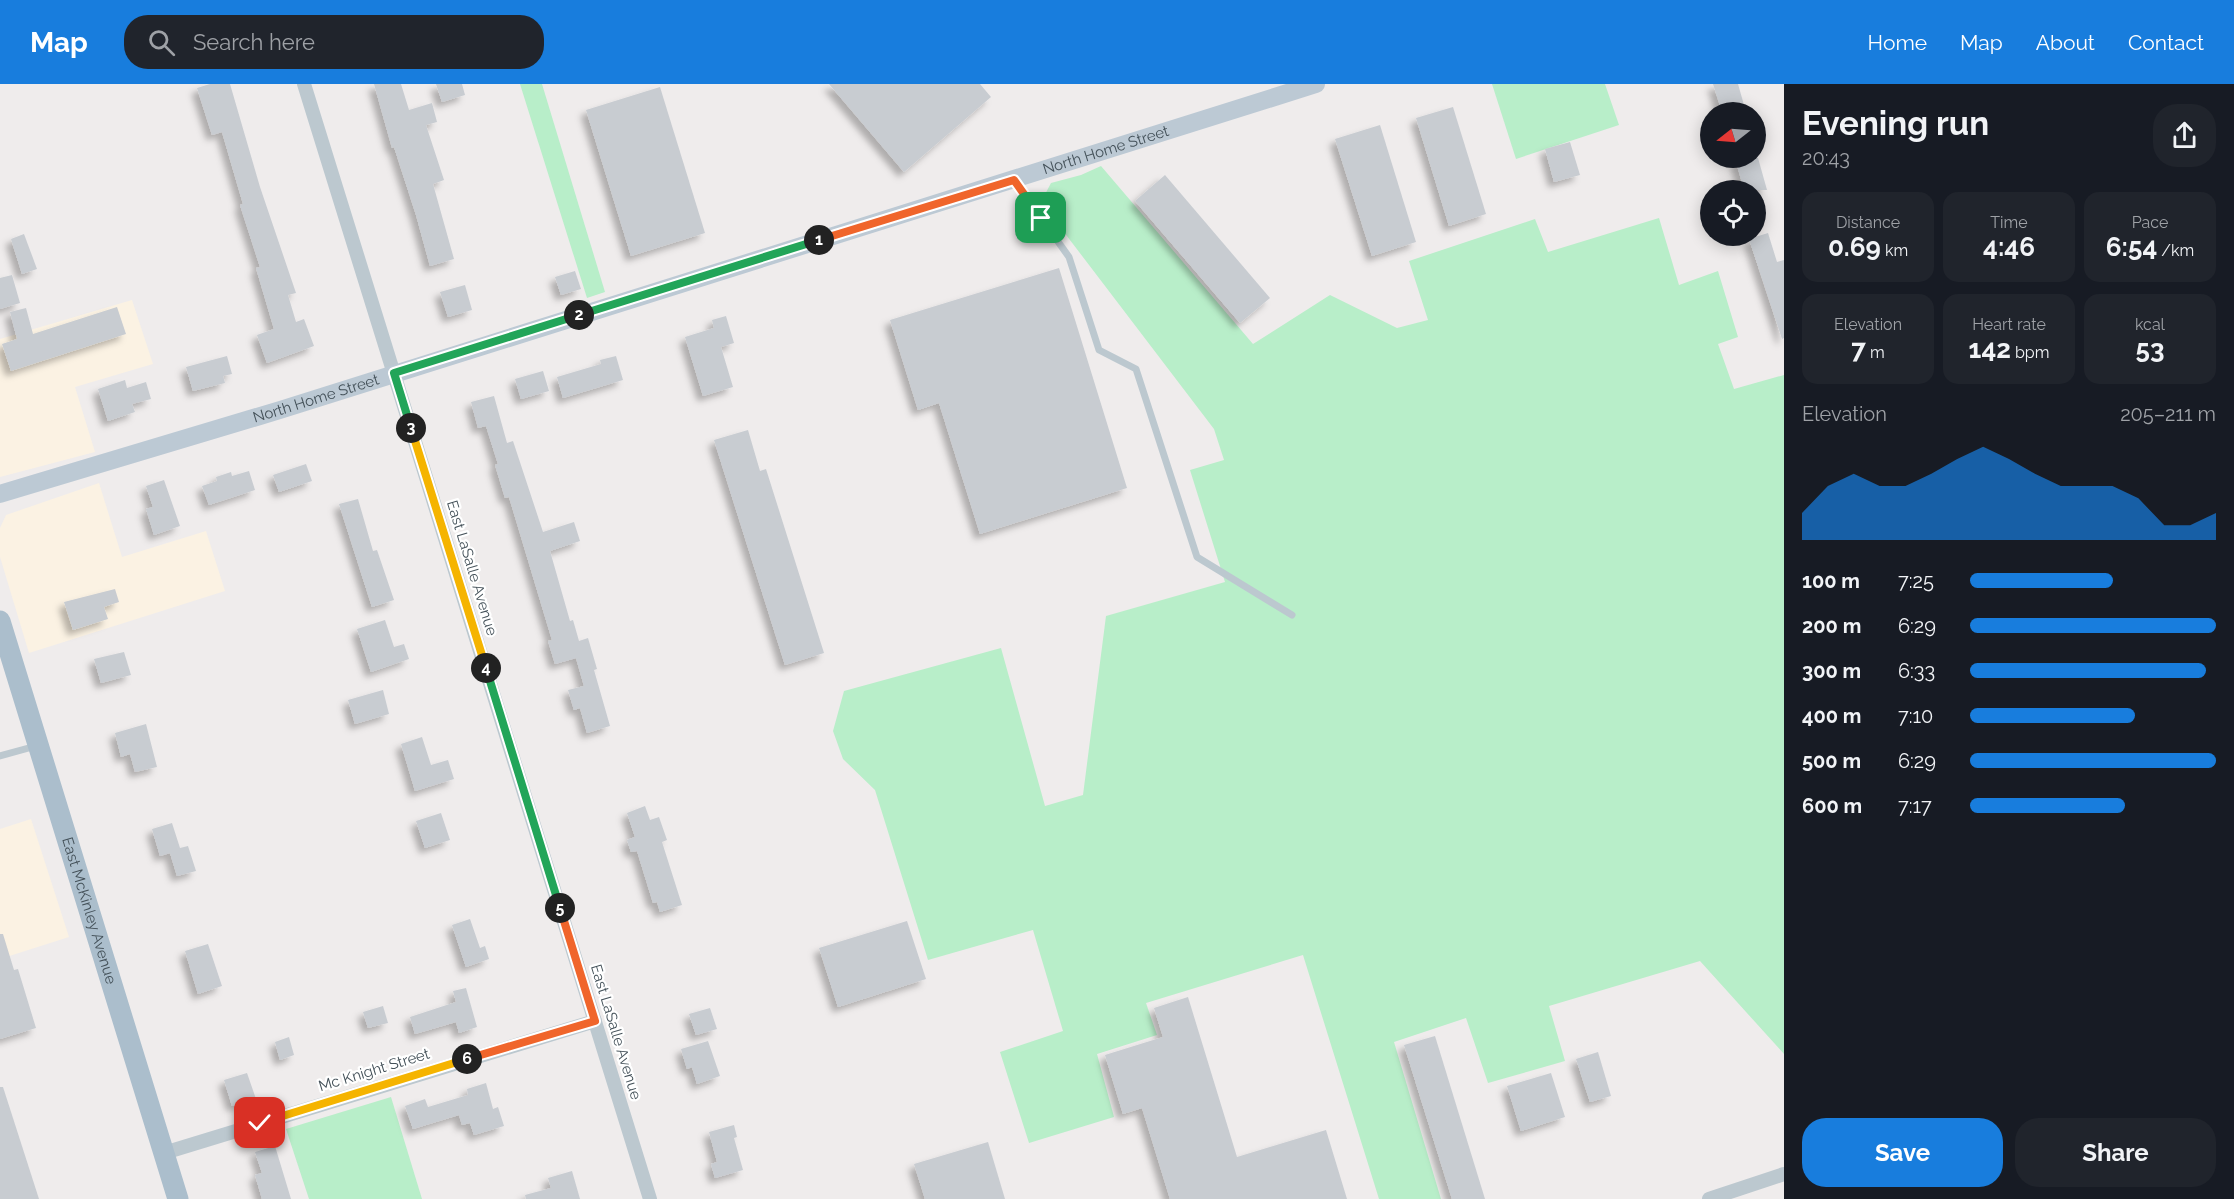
<!DOCTYPE html>
<meta charset="utf-8">
<style>
:root{--surface:#171b24;--page:#20242c;--text:#f1f3f6;--muted:#9ea1a6;--accent:#187ddd}
body{margin:0;font-family:Raleway,sans-serif;background:var(--page);color:var(--text);height:100vh;display:flex;flex-direction:column;font-size:22px;white-space:nowrap}
*{box-sizing:border-box;margin:0}
p{font-size:20px;color:var(--muted)}
.icon{flex:none;width:33px;height:33px;fill:none;stroke:currentColor;stroke-width:2;stroke-linecap:round;stroke-linejoin:round}
.map{position:relative;flex:1;overflow:hidden}
.side{display:flex;flex-direction:column;background:var(--surface);width:450px}
.side>*{flex:none}
.needle{width:39px;rotate:253deg}
.tools{position:absolute;left:1700px;top:18px;display:grid;gap:12px}
.tools a{display:grid;place-items:center;width:66px;height:66px;border-radius:50%;background:var(--surface);box-shadow:0 3px 15px #0003;font-size:30px}
.pin{position:absolute;display:grid;place-items:center;width:51px;height:51px;color:#fff;margin:-26px;border-radius:12px;box-shadow:0 3px 9px #0006}
.km{position:absolute;width:30px;height:30px;margin:-15px;border-radius:50%;background:#222;color:#fff;font-size:16px;line-height:30px;text-align:center}
.round{display:grid;place-items:center;flex:none;width:63px;height:63px;border-radius:24px;background:var(--page)}
.overview{display:flex;align-items:center;justify-content:space-between;height:102px;padding:0 18px}
h1{font-size:33px;font-weight:700;line-height:45px}
.stats{display:grid;grid-template-columns:repeat(3,1fr);gap:9px;height:102px;padding:6px 18px}
.stats div{display:grid;align-content:center;border-radius:15px;background:var(--page);text-align:center}
.stats b{font-size:26px;font-weight:700}
.stats small{font-size:16px;font-weight:400}
.stats p{font-size:16px}
.chart{height:168px;padding:12px 18px}
.chart p{display:flex;justify-content:space-between}
.chart svg{width:100%;height:108px;margin-top:6px;fill:var(--accent);opacity:.7}
.button{display:flex;gap:12px;margin-top:auto;padding:12px 18px}
.button a{flex:1;height:69px;border-radius:24px;background:var(--accent);color:#fff;font-size:24px;font-weight:700;line-height:69px;text-align:center}
.button a+a{background:var(--page);color:var(--text)}
ul{padding:0 18px;list-style:none;font-size:20px}
li{display:grid;grid-template-columns:96px 72px 1fr;align-items:center;height:45px}
li i{height:15px;border-radius:8px;background:var(--accent)}
header{display:flex;align-items:center;gap:36px;box-sizing:border-box;height:84px;padding:0 30px;background:var(--accent);color:#fff}
header strong{font-size:28px}
nav{display:flex;gap:33px;margin-inline-start:auto;font-size:21px}
.search{width:420px;height:54px;background:var(--page);display:flex;align-items:center;gap:15px;box-sizing:border-box;padding:0 21px;border-radius:24px;color:var(--muted);font-size:22px}
main{display:flex;flex:1;min-height:0}
.map>svg:first-child{display:block}
.commercial{fill:#fbf2e3}
.green{fill:#b8eec9}
.building{fill:#c8ccd1;filter:url(#shadow)}
.lines{fill:none;stroke-linecap:round;stroke-linejoin:round}
.lane{stroke:#bcc8cf;stroke-width:7}
.street{stroke:#bcc8cf;stroke-width:14}
.secondary{stroke:#bcc9d4;stroke-width:18}
.primary{stroke:#abbecc;stroke-width:21}
.split-1-casing{stroke:#fff;stroke-width:12}
.split-2-casing{stroke:#fff;stroke-width:12}
.split-3-casing{stroke:#fff;stroke-width:12}
.split-4-casing{stroke:#fff;stroke-width:12}
.split-5-casing{stroke:#fff;stroke-width:12}
.split-6-casing{stroke:#fff;stroke-width:12}
.split-7-casing{stroke:#fff;stroke-width:12}
.split-1{stroke:#f0652b;stroke-width:8}
.split-2{stroke:#22a559;stroke-width:8}
.split-3{stroke:#22a559;stroke-width:8}
.split-4{stroke:#f5b400;stroke-width:8}
.split-5{stroke:#22a559;stroke-width:8}
.split-6{stroke:#f0652b;stroke-width:8}
.split-7{stroke:#f5b400;stroke-width:8}
.labels{text-anchor:middle;dominant-baseline:central;stroke-width:4.5;stroke-linejoin:round;paint-order:stroke}
.street-label{font-size:15px;fill:#445159;stroke:#fff}
</style>
<header>
<strong>Map</strong>
<div class="search"><svg class="icon" aria-label="search" viewBox="0 0 24 24"><circle cx="10" cy="10" r="6"/><path d="M15 15l6 6"/></svg>Search here</div>
<nav><a>Home</a><a>Map</a><a>About</a><a>Contact</a></nav>
</header>
<main>
<div class="map">
<svg width="1784" height="1115" viewBox="0 0 1784 1115">
<defs>
<filter id="shadow"><feDropShadow dx="-5.5" dy="5.5" stdDeviation="3" flood-color="#0004"/></filter>
</defs>
<rect width="100%" height="100%" fill="#efecec"/>
<g class="commercial">
<path d="M132 216 153 280 75 303 95 368 0 393V255Z"/>
<path d="M99 399 122 473 206 447 225 507 29 569 0 473V444L6 431Z"/>
<path d="M31 735 69 853 0 875V745Z"/>
</g>
<g class="green">
<path d="M520 0H542L605 208 587 214Z"/>
<path d="M1492 0H1605L1619 41 1516 75Z"/>
<path d="M1101 82 1253 260 1330 211 1397 244 1428 236 1409 177 1535 135 1548 168 1659 134 1679 201 1718 187 1738 253 1718 260 1734 305 1784 291V970L1700 877 1549 922 1565 977 1488 999 1466 934 1394 958 1441 1115H1379L1303 871 1146 919 1157 951 1097 970 1114 1033 1029 1059 1000 968 1063 947 1033 846 928 876 875 706 843 675 833 647 844 607 1001 564 1045 722 1083 711 1106 532 1225 498 1190 386 1224 376 1214 345 1041 118 1051 99 1081 91Z"/>
<path d="M391 1013 422 1115H309L286 1045Z"/>
</g>
<g class="building">
<path d="M210 0H230L260 103 296 209 288 211 296 238 304 235 314 262 267 279 257 251 274 245 256 184 260 183 240 121 243 120 222 48 212 51 197 4Z"/>
<path d="M374 0H401L409 26 432 19 437 38 426 41 444 96 433 100 454 175 430 182 416 131 394 63 392 64Z"/>
<path d="M436 0H462L465 11 442 18Z"/>
<path d="M829 0H980L991 13 904 88Z"/>
<path d="M1713 0H1738L1746 28H1722Z"/>
<path d="M660 3 705 149 631 172 586 26Z"/>
<path d="M1453 23 1486 130 1449 142 1416 34Z"/>
<path d="M1380 41 1416 158 1372 172 1335 55Z"/>
<path d="M1570 58 1580 91 1554 98 1545 65Z"/>
<path d="M1735 74H1758L1767 106H1744Z"/>
<path d="M1165 91 1270 214 1240 239 1135 117Z"/>
<path d="M1768 149 1777 178 1784 176V254L1782 255 1749 155Z"/>
<path d="M24 150 37 185 22 190 11 155Z"/>
<path d="M1059 184 1127 404 980 450 939 319 918 326 890 236Z"/>
<path d="M575 187 581 205 561 211 555 193Z"/>
<path d="M12 191 20 219 0 225V194Z"/>
<path d="M465 201 472 226 448 233 440 208Z"/>
<path d="M117 223 126 250 11 287 2 260 17 255 10 228 26 224 33 250Z"/>
<path d="M726 232 734 259 721 263 733 303 703 312 685 253 714 244 712 236Z"/>
<path d="M227 272 232 290 223 292 225 299 193 307 186 283Z"/>
<path d="M616 272 623 296 563 314 557 293 601 280 600 276Z"/>
<path d="M543 287 549 307 521 315 515 295Z"/>
<path d="M125 296 127 304 146 298 151 315 132 320 135 328 108 337 98 305Z"/>
<path d="M494 312 507 359 513 357 543 448 574 438 580 457 550 467 570 537 573 536 579 557 588 554 597 585 594 586 610 642 587 649 580 624 574 626 568 606 584 602 576 574 555 580 548 557 552 556 509 413 505 414 495 381 498 380 486 342 478 344 471 318Z"/>
<path d="M748 346 760 387 766 385 824 569 785 581 714 356Z"/>
<path d="M306 380 312 397 279 408 273 391Z"/>
<path d="M249 387 255 406 209 421 202 402 217 397 216 393 231 388 232 392Z"/>
<path d="M164 396 180 442 154 451 146 425 153 423 146 402Z"/>
<path d="M358 415 373 467 377 466 394 516 372 523 339 420Z"/>
<path d="M115 505 119 518 104 523 108 535 73 546 64 518Z"/>
<path d="M385 536 394 563 404 560 409 575 371 588 357 545Z"/>
<path d="M124 568 131 591 101 599 94 575Z"/>
<path d="M383 606 389 630 355 640 348 616Z"/>
<path d="M146 640 157 683 135 688 130 670 121 673 115 649Z"/>
<path d="M422 653 431 681 448 676 454 695 415 707 401 660Z"/>
<path d="M645 722 650 736 659 733 667 756 662 758 682 821 660 828 657 818 653 819 637 767 631 768 627 756 635 753 627 729Z"/>
<path d="M441 729 450 756 425 764 416 737Z"/>
<path d="M172 739 180 764 188 762 196 787 177 792 170 769 160 772 152 745Z"/>
<path d="M470 835 480 864 485 862 489 875 466 883 452 841Z"/>
<path d="M907 837 926 895 838 923 819 864Z"/>
<path d="M0 850H3L14 886 18 885 36 944 0 955Z"/>
<path d="M208 860 222 902 198 910 185 867Z"/>
<path d="M466 904 477 943 459 949 456 938 415 950 410 933 456 918 453 907Z"/>
<path d="M1188 913 1237 1073 1326 1046 1347 1115H1170L1142 1024 1123 1030 1105 971 1163 953 1154 924Z"/>
<path d="M383 922 388 939 368 944 363 928Z"/>
<path d="M710 924 717 945 696 951 689 930Z"/>
<path d="M1435 952 1485 1115H1452L1404 961Z"/>
<path d="M289 953 294 971 280 976 275 958Z"/>
<path d="M708 957 720 992 697 1000 692 983 687 985 681 965Z"/>
<path d="M1598 968 1611 1012 1590 1018 1576 975Z"/>
<path d="M247 989 256 1015 232 1022 224 996Z"/>
<path d="M1551 989 1565 1033 1521 1047 1507 1002Z"/>
<path d="M486 999 493 1025 498 1023 504 1042 474 1051 470 1039 462 1041 459 1031 413 1045 405 1022 425 1015 428 1023 468 1011 467 1005Z"/>
<path d="M0 1003H3L39 1115H0Z"/>
<path d="M734 1041 737 1053 734 1054 743 1086 715 1094 711 1080 717 1078 709 1048Z"/>
<path d="M988 1058 1005 1115H925L914 1080Z"/>
<path d="M275 1062 291 1115H262L255 1091 262 1089 255 1068Z"/>
<path d="M572 1087 580 1115H526L525 1111 551 1104 548 1094Z"/>
</g>
<g class="lines">
<g class="lane">
<path d="M1014 96 1069 173 1099 266 1136 285 1197 473 1292 531"/>
<path d="M0 672 36 662"/>
</g>
<g class="street">
<path d="M304 0 650 1115"/>
<path d="M164 1069 595 937"/>
<path d="M1709 1115 1784 1090"/>
</g>
<path class="secondary" id="s1" d="M0 410 280 326 1316 0"/>
<path class="primary" id="s2" d="M0 537 178 1115"/>
</g>
<g class="lines">
<defs>
<path id="split-1" d="M819 156 1014 96 1041 134"/>
<path id="split-2" d="M579 231 819 156"/>
<path id="split-3" d="M411 344 394 289 579 231"/>
<path id="split-4" d="M411 344 486 584"/>
<path id="split-5" d="M486 584 560 824"/>
<path id="split-6" d="M467 975 595 937 560 824"/>
<path id="split-7" d="M260 1039 467 975"/>
</defs>
<use href="#split-1" class="split-1-casing"/>
<use href="#split-2" class="split-2-casing"/>
<use href="#split-3" class="split-3-casing"/>
<use href="#split-4" class="split-4-casing"/>
<use href="#split-5" class="split-5-casing"/>
<use href="#split-6" class="split-6-casing"/>
<use href="#split-7" class="split-7-casing"/>
<use href="#split-1" class="split-1"/>
<use href="#split-2" class="split-2"/>
<use href="#split-3" class="split-3"/>
<use href="#split-4" class="split-4"/>
<use href="#split-5" class="split-5"/>
<use href="#split-6" class="split-6"/>
<use href="#split-7" class="split-7"/>
</g>
<g class="labels">
<g class="street-label">
<text stroke="none"><textPath href="#s1" startOffset="1158">North Home Street</textPath></text>
<text stroke="none"><textPath href="#s1" startOffset="330">North Home Street</textPath></text>
<text transform="translate(472 484) rotate(73)">East LaSalle Avenue</text>
<text stroke="none"><textPath href="#s2" startOffset="303">East McKinley Avenue</textPath></text>
<text transform="translate(616 948) rotate(73)">East LaSalle Avenue</text>
<text transform="translate(374 986) rotate(-17)">Mc Knight Street</text>
</g>
</g>
</svg>
<div class="tools">
<a><svg class="needle" viewBox="-14 -14 28 28"><path d="M0-13l5 13h-10z" fill="#e53935"/><path d="M0 13l5-13h-10z" fill="#9ea1a6"/></svg></a>
<a><svg class="icon" aria-label="locate" viewBox="0 0 24 24"><circle cx="12" cy="12" r="6"/><path d="M12 2v4M12 18v4M2 12h4M18 12h4"/></svg></a>
</div>
<div class="pin" style="left:1041px;top:134px;background:#1e9e55"><svg class="icon" aria-label="arrive" viewBox="0 0 24 24"><path d="M6 21V4h12l-3 4 3 4H6"/></svg></div>
<div class="pin" style="left:260px;top:1039px;background:#d93025"><svg class="icon" aria-label="check" viewBox="0 0 24 24"><path d="M5 12l5 5 9-10"/></svg></div>
<b class="km" style="left:819px;top:156px">1</b>
<b class="km" style="left:579px;top:231px">2</b>
<b class="km" style="left:411px;top:344px">3</b>
<b class="km" style="left:486px;top:584px">4</b>
<b class="km" style="left:560px;top:824px">5</b>
<b class="km" style="left:467px;top:975px">6</b>
</div>
<section class="side">
<div class="overview"><div><h1>Evening run</h1><p>20:43</p></div><a class="round"><svg class="icon" aria-label="share" viewBox="0 0 24 24"><path d="M12 15V3M7 8l5-5 5 5M5 13v7h14v-7"/></svg></a></div>
<div class="stats">
<div><p>Distance</p><b>0.69<small> km</small></b></div>
<div><p>Time</p><b>4:46</b></div>
<div><p>Pace</p><b>6:54<small> /km</small></b></div>
</div>
<div class="stats">
<div><p>Elevation</p><b>7<small> m</small></b></div>
<div><p>Heart rate</p><b>142<small> bpm</small></b></div>
<div><p>kcal</p><b>53</b></div>
</div>
<div class="chart"><p><span>Elevation</span>205–211 m</p>
<svg viewBox="0 0 160 44" preserveAspectRatio="none"><path d="M0 44V33L10 22L20 17L30 22L40 22L50 17L60 11L70 6L80 11L90 17L100 22L110 22L120 22L130 27L140 38L150 38L160 33V44z"/></svg>
</div>
<ul>
<li><b>100 m</b>7:25<i style="width:58%"></i></li>
<li><b>200 m</b>6:29<i style="width:100%"></i></li>
<li><b>300 m</b>6:33<i style="width:96%"></i></li>
<li><b>400 m</b>7:10<i style="width:67%"></i></li>
<li><b>500 m</b>6:29<i style="width:100%"></i></li>
<li><b>600 m</b>7:17<i style="width:63%"></i></li>
</ul>
<div class="button"><a>Save</a><a>Share</a></div>
</section>
</main>
